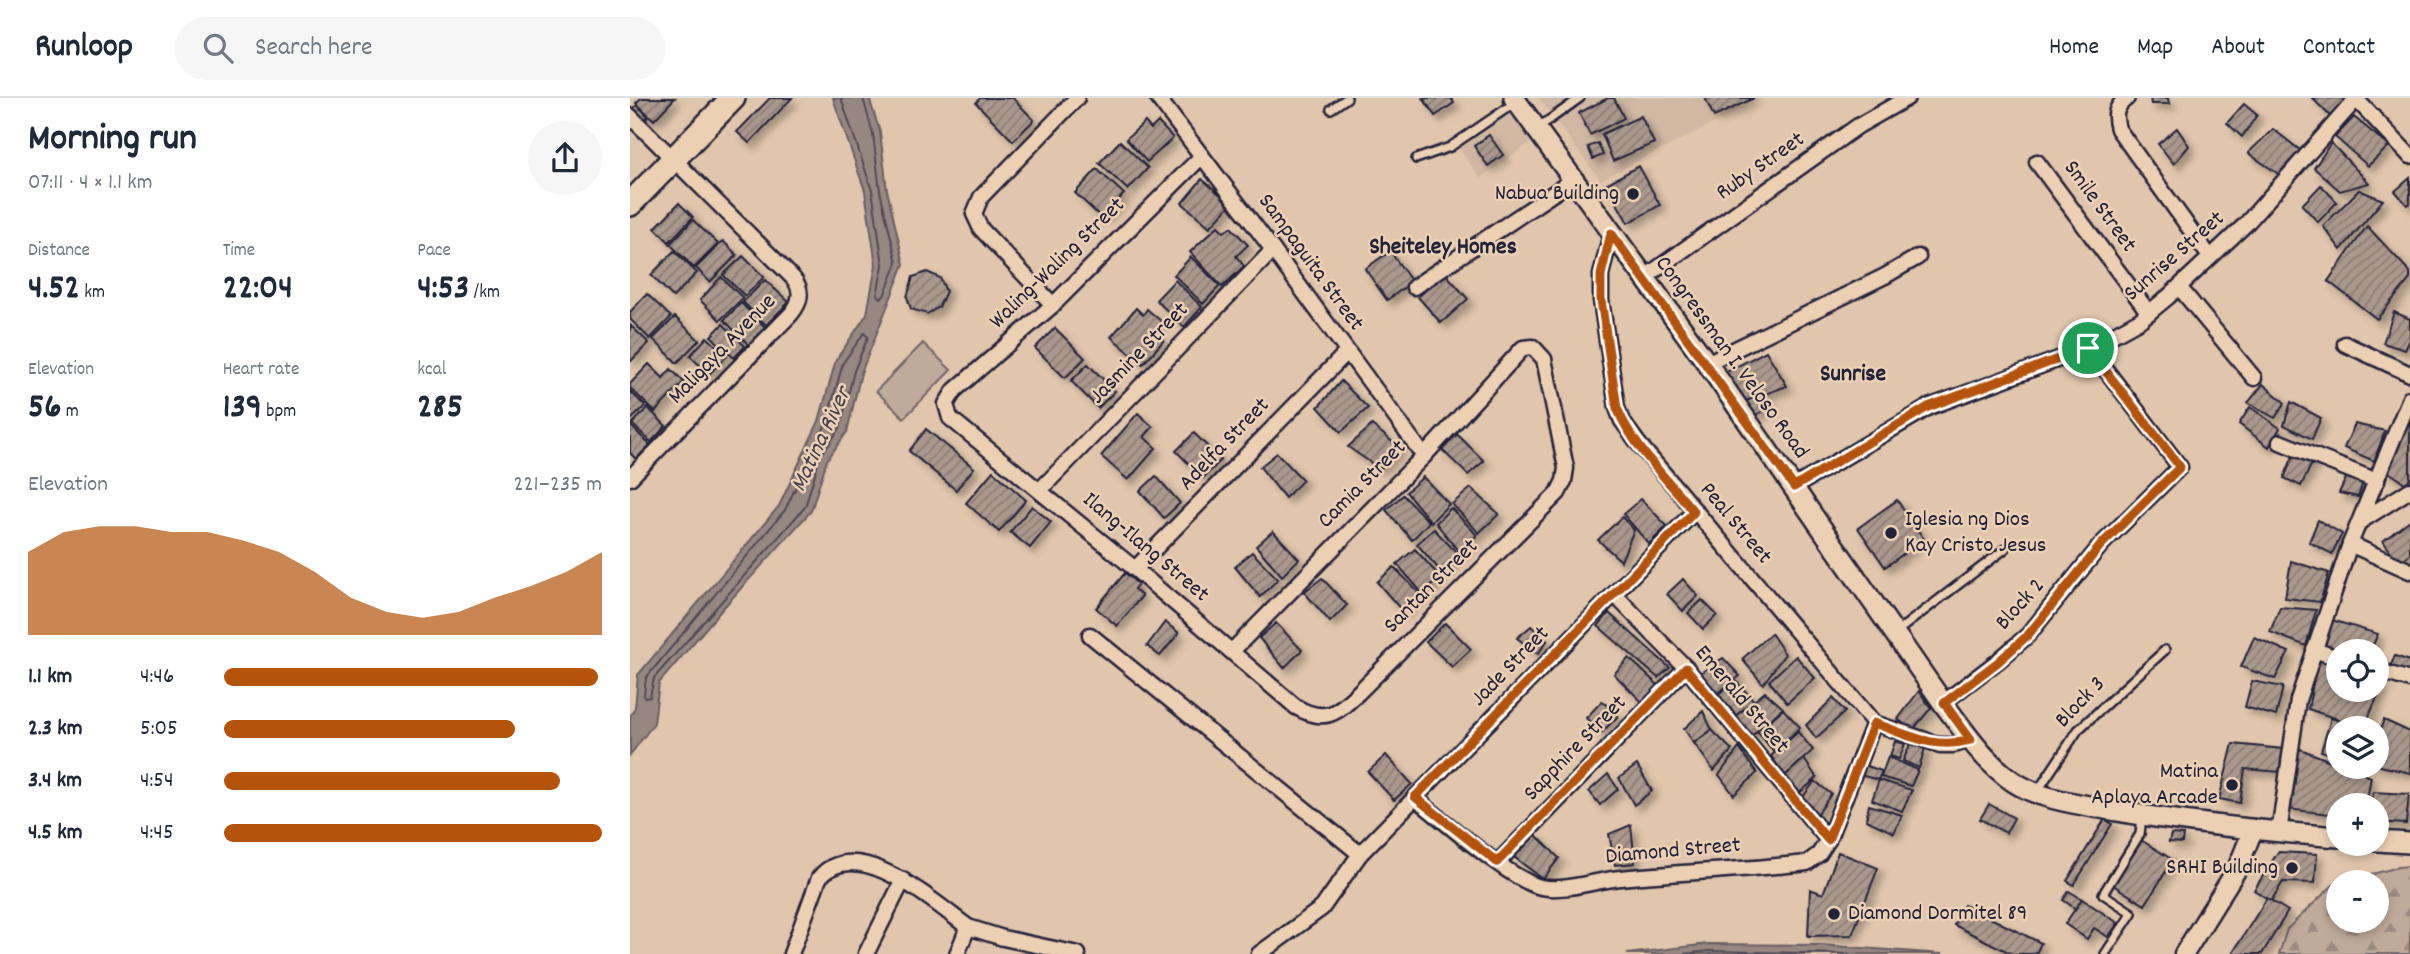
<!DOCTYPE html>
<meta charset="utf-8">
<style>
:root{--surface:#fff;--page:#f6f6f7;--text:#1f2937;--muted:#747a83;--line:#e0e1e3;--accent:#b45309}
body{margin:0;font-family:Dekko,sans-serif;background:var(--page);color:var(--text);height:100vh;display:flex;flex-direction:column;font-size:26px;white-space:nowrap}
*{box-sizing:border-box;margin:0}
p{font-size:23px;color:var(--muted)}
.icon{flex:none;width:38px;height:38px;fill:none;stroke:currentColor;stroke-width:2;stroke-linecap:round;stroke-linejoin:round}
.map{position:relative;flex:1;overflow:hidden}
.side{display:flex;flex-direction:column;background:var(--surface);width:630px}
.side>*{flex:none}
.fabs{position:absolute;left:1696px;top:541px;display:grid;gap:14px}
.fabs a{display:grid;place-items:center;width:63px;height:63px;border-radius:50%;background:var(--surface);box-shadow:0 4px 10px #0003;font-size:35px}
.pin{position:absolute;display:grid;place-items:center;width:60px;height:60px;color:#fff;margin:-30px;border:4px solid #fff;border-radius:50%;box-shadow:0 2px 7px #0007}
.round{display:grid;place-items:center;flex:none;width:74px;height:74px;border-radius:37px;background:var(--page)}
.head{display:flex;align-items:center;justify-content:space-between;height:119px;padding:0 28px}
h1{font-size:38px;font-weight:800;line-height:52px}
.stats{display:grid;grid-template-columns:repeat(3,1fr);gap:10px;height:119px;padding:7px 28px}
.stats div{display:grid;align-content:center}
.stats b{font-size:35px;font-weight:800}
.stats small{font-size:19px;font-weight:400}
.stats p{font-size:19px}
.chart{height:196px;padding:14px 28px}
.chart p{display:flex;justify-content:space-between}
.chart svg{width:100%;height:126px;margin-top:7px;fill:var(--accent);opacity:.7}
ul{padding:0 28px;list-style:none;font-size:23px}
li{display:grid;grid-template-columns:112px 84px 1fr;align-items:center;height:52px}
li i{height:18px;border-radius:9px;background:var(--accent)}
header{display:flex;align-items:center;gap:42px;box-sizing:border-box;height:98px;padding:0 35px;background:var(--surface);border-bottom:2px solid var(--line)}
header strong{font-size:33px}
nav{display:flex;gap:38px;margin-inline-start:auto;font-size:24px}
.search{width:490px;height:63px;background:var(--page);display:flex;align-items:center;gap:18px;box-sizing:border-box;padding:0 24px;border-radius:38px;color:var(--muted);font-size:26px}
main{display:flex;flex:1;min-height:0}
.map>svg:first-child{display:block}
.built{fill:#d0b8a2}
.forest{fill:url(#forest-firs);stroke:#71666a;stroke-width:2}
.pitch{fill:#c0aa99;stroke:#71666a;stroke-width:2}
.water{fill:#978781;stroke:#685f65;stroke-width:2}
.lines{fill:none;stroke-linecap:round;stroke-linejoin:round}
.shore{stroke:#514a57;stroke-width:2}
.building{fill:url(#building-hatch);stroke:#22223b;stroke-width:2;filter:url(#shadow)}
.service-casing{stroke:#22223b;stroke-width:12}
.minor-casing{stroke:#22223b;stroke-width:19}
.tertiary-casing{stroke:#22223b;stroke-width:23}
.secondary-casing{stroke:#22223b;stroke-width:24}
.primary-casing{stroke:#22223b;stroke-width:28}
.service{stroke:#ecd0b3;stroke-width:7}
.minor{stroke:#ecd0b3;stroke-width:14}
.tertiary{stroke:#ecd0b3;stroke-width:18}
.secondary{stroke:#ecd0b3;stroke-width:19}
.primary{stroke:#ecd0b3;stroke-width:23}
.route-casing{stroke:#fff;stroke-width:14}
.route{stroke:#b45309;stroke-width:9}
.poi-dot{fill:#22223b;stroke:#ecd0b3;stroke-width:2.5}
.labels{text-anchor:middle;dominant-baseline:central;stroke-width:5;stroke-linejoin:round;paint-order:stroke}
.street-label{font-size:23px;fill:#22223b;stroke:#ecd0b3}
.poi-label{font-size:23px;fill:#22223b;stroke:#ecd0b3;text-anchor:end}
.neighbourhood-label{font-size:24px;font-weight:bold;fill:#22223b;stroke:#ecd0b3}
.water-label{font-size:24px;font-style:italic;fill:#454050;stroke:#ecd0b3}
</style>
<header>
<strong>Runloop</strong>
<div class="search"><svg class="icon" aria-label="search" viewBox="0 0 24 24"><circle cx="10" cy="10" r="6"/><path d="M15 15l6 6"/></svg>Search here</div>
<nav><a>Home</a><a>Map</a><a>About</a><a>Contact</a></nav>
</header>
<main>
<section class="side">
<div class="head"><div><h1>Morning run</h1><p>07:11 · 4 × 1.1 km</p></div><a class="round"><svg class="icon" aria-label="share" viewBox="0 0 24 24"><path d="M12 15V3M7 8l5-5 5 5M5 13v7h14v-7"/></svg></a></div>
<div class="stats">
<div><p>Distance</p><b>4.52<small> km</small></b></div>
<div><p>Time</p><b>22:04</b></div>
<div><p>Pace</p><b>4:53<small> /km</small></b></div>
</div>
<div class="stats">
<div><p>Elevation</p><b>56<small> m</small></b></div>
<div><p>Heart rate</p><b>139<small> bpm</small></b></div>
<div><p>kcal</p><b>285</b></div>
</div>
<div class="chart"><p><span>Elevation</span>221–235 m</p>
<svg viewBox="0 0 160 44" preserveAspectRatio="none"><path d="M0 44V15L10 8L20 6L30 6L40 8L50 8L60 11L70 15L80 22L90 31L100 36L110 38L120 36L130 31L140 27L150 22L160 15V44z"/></svg>
</div>
<ul>
<li><b>1.1 km</b>4:46<i style="width:99%"></i></li>
<li><b>2.3 km</b>5:05<i style="width:77%"></i></li>
<li><b>3.4 km</b>4:54<i style="width:89%"></i></li>
<li><b>4.5 km</b>4:45<i style="width:100%"></i></li>
</ul>
</section>
<div class="map">
<svg width="1780" height="856" viewBox="0 0 1780 856">
<defs>
<pattern id="forest-firs" width="22" height="20" patternUnits="userSpaceOnUse" patternTransform="scale(1.75)"><rect width="22" height="20" fill="#c0aa99"/><path d="M5 1l3.5 6h-7zM16 11l3.5 6h-7z" fill="#9c8a7e"/></pattern>
<pattern id="building-hatch" width="6" height="6" patternUnits="userSpaceOnUse" patternTransform="scale(1.75)"><rect width="6" height="6" fill="#ab988c"/><path d="M-1 1l2-2M0 6l6-6M5 7l2-2" fill="none" stroke="#8b7c74"/></pattern>
<filter id="shadow"><feDropShadow dx="5.5" dy="5.5" stdDeviation="3.5" flood-color="#0004"/></filter>
</defs>
<rect width="100%" height="100%" fill="#e0c6ac"/>
<filter id="ink" filterUnits="userSpaceOnUse"><feTurbulence type="fractalNoise" baseFrequency=".0143" numOctaves="2"/><feDisplacementMap in="SourceGraphic" scale="14" xChannelSelector="R" yChannelSelector="G"/><feConvolveMatrix kernelMatrix="1 2 1 2 8 2 1 2 1" color-interpolation-filters="sRGB"/></filter>
<g filter="url(#ink)">
<g class="built">
<path d="M909 0H1135L970 82Z"/>
<path d="M883 12 904 42 850 80 829 50Z"/>
</g>
<path class="forest" d="M1780 768V856H1649L1657 831 1703 787 1708 786V822H1746V784H1714L1768 769Z"/>
<path class="pitch" d="M293 245 321 272 274 320 246 293Z"/>
<g class="water">
<path d="M203 0H239L250 34 257 92 274 166 231 275 217 334 197 362 181 413 94 509 29 585 24 625 0 657V618L5 610 8 577 149 408 189 323 206 262 237 216 246 167 235 93Z"/>
<path d="M1078 846 1191 847 1313 856H997Z"/>
</g>
<g class="lines">
<g class="shore">
<path d="M211 0 242 92 253 167 247 197 251 200 254 198 267 165 250 93 243 36 233 0"/>
<path d="M234 235 238 239 224 273 210 330 190 359 175 409 24 580 20 599 15 600 14 597 16 580 155 412 196 326 213 265Z"/>
<path d="M1054 856 1079 853 1220 856"/>
</g>
</g>
<g class="building">
<path d="M11 0H45L24 22 6 5Z"/>
<path d="M140 0H162L119 45 107 34Z"/>
<path d="M350 0H383L404 22 383 43 346 5Z"/>
<path d="M793 0H821L824 5 805 18Z"/>
<path d="M978 0H984L994 20 960 37 949 15Z"/>
<path d="M1075 0H1124L1084 19Z"/>
<path d="M1520 0H1538L1539 6H1521Z"/>
<path d="M1682 0H1719L1702 20Z"/>
<path d="M1614 6 1627 17 1612 39 1597 25Z"/>
<path d="M7 7 18 18 14 22 2 11Z"/>
<path d="M1011 18 1024 45 983 63 972 36Z"/>
<path d="M1724 19 1759 48 1738 68 1705 39Z"/>
<path d="M515 24 521 31 528 24 543 40 517 64 496 41Z"/>
<path d="M1547 30 1559 48 1544 66 1528 46Z"/>
<path d="M1643 31 1671 53 1650 77 1618 55Z"/>
<path d="M859 37 873 57 858 68 844 48Z"/>
<path d="M490 43 518 70 498 92 469 65Z"/>
<path d="M968 45 973 57 963 61 958 49Z"/>
<path d="M1701 45 1739 85 1710 93 1684 70Z"/>
<path d="M1009 68 1030 107 998 125 976 86Z"/>
<path d="M467 71 494 96 472 120 445 95Z"/>
<path d="M1780 80V105L1777 107 1765 93Z"/>
<path d="M572 81 601 106 580 129 552 105Z"/>
<path d="M1691 87 1707 104 1688 124 1672 107Z"/>
<path d="M1729 92 1753 102 1711 152 1693 128Z"/>
<path d="M49 105 63 119 39 144 25 130Z"/>
<path d="M63 122 88 146 64 170 40 146Z"/>
<path d="M588 128 594 134 601 129 618 147 606 158 614 168 592 189 560 154Z"/>
<path d="M1737 128 1780 174V181L1747 221 1698 183Z"/>
<path d="M93 143 107 157 80 184 66 170Z"/>
<path d="M44 153 67 175 43 199 21 177Z"/>
<path d="M760 153 782 184 757 202 735 171Z"/>
<path d="M113 158 134 179 115 198 93 177Z"/>
<path d="M561 159 590 188 573 206 544 177Z"/>
<path d="M297 174 310 180 316 193 309 209 297 216 281 211 277 199 283 179Z"/>
<path d="M815 175 838 201 811 225 788 199Z"/>
<path d="M91 179 113 200 90 222 70 202Z"/>
<path d="M135 182 159 204 136 227 113 204Z"/>
<path d="M545 182 572 209 554 229 526 202Z"/>
<path d="M17 196 41 219 20 241 0 221V214Z"/>
<path d="M111 205 135 229 119 247 94 222Z"/>
<path d="M506 210 513 217 517 211 532 224 523 233 534 242 513 266 481 239Z"/>
<path d="M1764 214 1780 221V242L1775 252 1753 245Z"/>
<path d="M45 219 69 242 47 265 23 241Z"/>
<path d="M93 226 115 248 104 260 81 238Z"/>
<path d="M0 227 19 245 0 264Z"/>
<path d="M425 230 455 260 435 280 405 250Z"/>
<path d="M77 239 97 258 79 276 60 258Z"/>
<path d="M1136 253 1157 288 1116 303 1096 274Z"/>
<path d="M19 266 33 280 41 271 54 284 25 314 0 290V286Z"/>
<path d="M458 266 485 293 468 310 441 283Z"/>
<path d="M711 283 738 310 711 334 688 309Z"/>
<path d="M1633 286 1655 305 1645 320 1618 305Z"/>
<path d="M0 293 15 308 0 323Z"/>
<path d="M1134 296 1142 308 1126 317 1116 303Z"/>
<path d="M1661 304 1691 320 1682 341 1654 327Z"/>
<path d="M1620 309 1650 330 1639 349 1609 326Z"/>
<path d="M18 310 36 328 21 344 2 326Z"/>
<path d="M508 315 523 329 514 339 526 350 498 382 471 358Z"/>
<path d="M1780 325V381L1775 385 1754 371Z"/>
<path d="M1725 326 1755 333 1744 363 1714 350Z"/>
<path d="M0 327 20 347 6 361 0 355Z"/>
<path d="M742 327 770 350 750 371 718 349Z"/>
<path d="M296 331 344 370 326 392 279 353Z"/>
<path d="M564 335 591 362 573 380 546 353Z"/>
<path d="M827 336 854 363 838 377 812 352Z"/>
<path d="M1668 346 1687 355 1671 388 1654 380Z"/>
<path d="M647 355 673 382 655 400 630 369Z"/>
<path d="M1722 367 1736 375 1728 399 1709 395Z"/>
<path d="M363 373 396 402 369 434 336 405Z"/>
<path d="M526 378 550 405 534 420 510 393Z"/>
<path d="M793 379 819 406 801 424 776 394Z"/>
<path d="M841 390 869 416 849 435 822 406Z"/>
<path d="M773 397 799 424 782 442 756 412Z"/>
<path d="M1011 401 1037 428 1019 446 993 416Z"/>
<path d="M1267 402 1294 441 1255 469 1228 430Z"/>
<path d="M402 408 421 424 400 450 380 434Z"/>
<path d="M821 410 847 437 830 455 806 425Z"/>
<path d="M992 419 1004 432 991 463 968 442Z"/>
<path d="M1688 422 1712 436 1702 456 1679 444Z"/>
<path d="M1780 422V456L1769 465 1753 443Z"/>
<path d="M804 431 828 456 812 475 787 446Z"/>
<path d="M643 433 669 461 652 478 626 448Z"/>
<path d="M785 451 810 479 793 496 767 466Z"/>
<path d="M622 454 648 481 630 499 605 469Z"/>
<path d="M1661 463 1699 475 1690 504 1655 500Z"/>
<path d="M764 469 790 496 773 514 747 484Z"/>
<path d="M495 475 508 486 504 491 512 498 487 528 466 510Z"/>
<path d="M692 480 717 507 700 524 674 494Z"/>
<path d="M1053 481 1068 498 1053 513 1037 496Z"/>
<path d="M1072 502 1087 517 1073 531 1058 515Z"/>
<path d="M1650 509 1686 512 1676 548 1640 534Z"/>
<path d="M979 515 1040 570 1028 580 968 528Z"/>
<path d="M1702 522 1748 536 1740 553H1708L1691 548Z"/>
<path d="M535 524 549 535 530 558 517 548Z"/>
<path d="M646 525 672 552 654 570 629 540Z"/>
<path d="M815 525 841 551 822 569 796 544Z"/>
<path d="M901 528 917 543 908 556 887 540Z"/>
<path d="M1141 535 1155 556 1133 586 1112 561Z"/>
<path d="M1624 539 1659 554 1645 581 1611 569Z"/>
<path d="M1166 558 1185 580 1157 605 1139 583Z"/>
<path d="M1765 558 1780 563V575L1760 569Z"/>
<path d="M999 560 1030 589 1012 604 984 576Z"/>
<path d="M1093 560 1110 578 1085 597 1069 576Z"/>
<path d="M1688 560 1708 568V592H1746V585L1752 588 1734 630 1678 611Z"/>
<path d="M1105 582 1124 603 1102 621 1084 600Z"/>
<path d="M1622 583 1653 589 1646 618 1615 609Z"/>
<path d="M1289 593 1301 610 1282 633 1268 621Z"/>
<path d="M1135 594 1153 610 1117 642 1102 621Z"/>
<path d="M1203 600 1215 614 1186 640 1176 627Z"/>
<path d="M972 603 988 618 971 635 956 620Z"/>
<path d="M1153 611 1170 629 1144 654 1127 633Z"/>
<path d="M1073 613 1082 632 1064 645 1054 631Z"/>
<path d="M1701 620 1732 630H1708V659L1691 653Z"/>
<path d="M1754 622 1780 634V675L1746 667V641Z"/>
<path d="M1082 632 1102 652 1084 673 1064 645Z"/>
<path d="M1168 634 1183 652 1155 678 1141 658Z"/>
<path d="M1265 643 1275 646 1269 661 1260 658Z"/>
<path d="M1281 644 1295 650 1289 670 1273 663Z"/>
<path d="M1603 646 1653 651 1651 674 1615 671 1610 705 1589 701Z"/>
<path d="M1109 650 1127 675 1104 697 1089 677Z"/>
<path d="M1668 650 1708 666V668H1715L1741 679 1736 707H1708V717L1656 711Z"/>
<path d="M756 657 782 686 764 702 738 674Z"/>
<path d="M1258 659 1288 672 1281 688 1251 679Z"/>
<path d="M1174 661 1187 680 1168 696 1155 678Z"/>
<path d="M1007 667 1022 693 1004 707 989 680Z"/>
<path d="M1234 667 1252 673 1248 682 1230 677Z"/>
<path d="M978 676 988 691 970 707 959 693Z"/>
<path d="M1249 682 1282 692 1272 713 1242 702Z"/>
<path d="M1185 683 1201 696 1187 717 1170 703Z"/>
<path d="M1743 694 1779 696 1776 726 1746 724V707H1741Z"/>
<path d="M1359 706 1384 720 1376 735 1350 721Z"/>
<path d="M1239 707 1272 717 1264 735 1236 722Z"/>
<path d="M1475 721 1482 726 1444 787 1437 783Z"/>
<path d="M1001 727 1005 765 985 767 979 736Z"/>
<path d="M905 736 929 760 913 781 884 759Z"/>
<path d="M1541 736 1553 737 1552 745 1539 744Z"/>
<path d="M1511 742 1543 762 1515 807 1483 787Z"/>
<path d="M1208 754 1248 770 1222 837 1178 838 1180 791 1193 796Z"/>
<path d="M1648 754 1687 756 1685 785 1653 784 1641 803 1624 792Z"/>
<path d="M1439 793 1452 801 1446 811 1433 802Z"/>
<path d="M1637 800 1658 813 1632 856H1602Z"/>
<path d="M1452 801 1488 825 1478 839 1464 830 1457 841 1435 826Z"/>
<path d="M1334 807 1411 845 1406 856H1382L1324 827Z"/>
</g>
<g class="lines">
<defs>
<g id="service">
<path d="M701 11 717 0"/>
<path d="M908 30 950 0"/>
<path d="M786 61 820 49 886 4"/>
<path d="M1265 535 1375 451"/>
<path d="M1407 694 1448 632 1535 552"/>
<path d="M1475 856 1502 815 1473 796 1510 736 1512 719"/>
</g>
<g id="minor">
<path d="M528 0 643 152 794 358"/>
<path d="M1497 0C1485 9 1484 17 1488 31L1580 159"/>
<path d="M1726 1 1780 58"/>
<path d="M0 18 163 180C173 192 171 204 161 216L0 380"/>
<path d="M572 58 423 207 325 292 316 306 320 320 505 471 666 609C695 626 707 615 728 595L928 395 934 383 936 370 914 261 903 249 893 250 794 358 602 553"/>
<path d="M1407 64 1519 215"/>
<path d="M981 135 971 177V202L987 310 992 323 1008 345 1244 625 1310 647H1323L1341 642"/>
<path d="M1014 180 1228 28 1277 0"/>
<path d="M784 189 943 82"/>
<path d="M1549 189 1624 280"/>
<path d="M423 207 351 131 344 116 351 99 447 0"/>
<path d="M1715 246 1780 276"/>
<path d="M1077 265 1255 178 1288 159"/>
<path d="M1650 344 1747 383"/>
<path d="M1164 389 1299 309 1459 250 1510 222 1538 199 1616 126 1727 0"/>
<path d="M410 392 643 152"/>
<path d="M1731 423 1780 392"/>
<path d="M1720 446 1780 473"/>
<path d="M505 471 717 254"/>
<path d="M984 496 1056 570 1198 742"/>
<path d="M460 537 730 756"/>
<path d="M1684 552 1708 560"/>
<path d="M1746 572 1780 582"/>
<path d="M1313 605 1368 563 1398 537 1471 447 1550 369 1459 250"/>
<path d="M785 700C812 721 882 783 911 789 934 794 967 782 991 780 1053 774 1115 772 1177 765L1189 756 1198 742 1244 625"/>
<path d="M1649 735 1668 602 1720 446 1780 300"/>
<path d="M868 764 1056 570"/>
<path d="M161 856 189 780C226 734 306 806 338 829"/>
<path d="M236 856 273 782"/>
<path d="M327 856 338 829 373 840 448 856"/>
<path d="M629 856 692 810 730 756 1064 414"/>
</g>
<path id="tertiary" d="M1554 856 1607 771 1623 732"/>
<g id="secondary">
<path d="M884 0 1077 265 1313 605C1335 634 1354 664 1384 684 1412 702 1449 706 1481 712 1556 725 1632 733 1708 739"/>
<path d="M1746 743 1780 745"/>
</g>
<path id="primary" d="M0 106 103 0"/>
</defs>
<use href="#service" class="service-casing"/>
<use href="#minor" class="minor-casing"/>
<use href="#tertiary" class="tertiary-casing"/>
<use href="#secondary" class="secondary-casing"/>
<use href="#primary" class="primary-casing"/>
<use href="#service" class="service"/>
<use href="#minor" class="minor"/>
<use href="#tertiary" class="tertiary"/>
<use href="#secondary" class="secondary"/>
<use href="#primary" class="primary"/>
</g>
</g>
<g class="lines" filter="url(#ink)">
<defs>
<path id="route" d="M981 135 1164 389 1298 309 1458 250 1550 369 1471 447 1398 537 1368 564 1314 605 1341 642C1304 652 1278 637 1244 625L1198 742 1056 570 867 764 785 699 1064 414C1038 382 1003 349 987 310L971 202V177Z"/>
</defs>
<use href="#route" class="route-casing"/>
<use href="#route" class="route"/>
</g>
<g class="poi-dot">
<circle cx="1003" cy="96" r="7"/>
<circle cx="1261" cy="435" r="7"/>
<circle cx="1602" cy="687" r="7"/>
<circle cx="1662" cy="770" r="7"/>
<circle cx="1204" cy="816" r="7"/>
</g>
<g class="labels">
<g class="street-label">
<text transform="translate(1131 69) rotate(-35)">Ruby Street</text>
<text transform="translate(1469 109) rotate(54)">Smile Street</text>
<text transform="translate(1545 159) rotate(-41)">Sunrise Street</text>
<text transform="translate(680 165) rotate(54)">Sampaguita Street</text>
<text transform="translate(428 166) rotate(-44)">Waling-Waling Street</text>
<text transform="translate(93 252) rotate(-46)">Maligaya Avenue</text>
<text transform="translate(510 256) rotate(-46)">Jasmine Street</text>
<text transform="translate(1101 260) rotate(54)">Congressman I. Veloso Road</text>
<text transform="translate(595 347) rotate(-46)">Adelfa Street</text>
<text transform="translate(733 387) rotate(-45)">Camia Street</text>
<text transform="translate(1105 426) rotate(50)">Peal Street</text>
<text transform="translate(515 450) rotate(40)">Ilang-Ilang Street</text>
<text transform="translate(802 489) rotate(-45)">Santan Street</text>
<text transform="translate(1391 507) rotate(-48)">Block 2</text>
<text transform="translate(881 569) rotate(-46)">Jade Street</text>
<text transform="translate(1111 602) rotate(50)">Emerald Street</text>
<text transform="translate(1451 605) rotate(-46)">Block 3</text>
<text transform="translate(946 651) rotate(-46)">Sapphire Street</text>
<text transform="translate(1043 754) rotate(-5)">Diamond Street</text>
</g>
<g class="poi-label">
<text x="989" y="96">Nabua Building</text>
<text x="1275" y="422" text-anchor="start">Iglesia ng Dios<tspan x="1275" dy="26">Kay Cristo Jesus</tspan></text>
<text x="1588" y="674">Matina<tspan x="1588" dy="26">Aplaya Arcade</tspan></text>
<text x="1648" y="770">SRHI Building</text>
<text x="1218" y="816" text-anchor="start">Diamond Dormitel 89</text>
</g>
<g class="neighbourhood-label">
<text x="813" y="150">Sheiteley Homes</text>
<text x="1223" y="277">Sunrise</text>
</g>
<g class="water-label">
<text transform="translate(192 342) rotate(-65)">Matina River</text>
</g>
</g>
</svg>
<div class="fabs">
<a><svg class="icon" aria-label="locate" viewBox="0 0 24 24"><circle cx="12" cy="12" r="6"/><path d="M12 2v4M12 18v4M2 12h4M18 12h4"/></svg></a>
<a><svg class="icon" aria-label="layers" viewBox="0 0 24 24"><path d="M12 4l9 5-9 5-9-5zM3 14l9 5 9-5"/></svg></a>
<a>+</a>
<a>−</a>
</div>
<div class="pin" style="left:1458px;top:250px;background:#1e9e55"><svg class="icon" aria-label="arrive" viewBox="0 0 24 24"><path d="M6 21V4h12l-3 4 3 4H6"/></svg></div>
</div>
</main>
